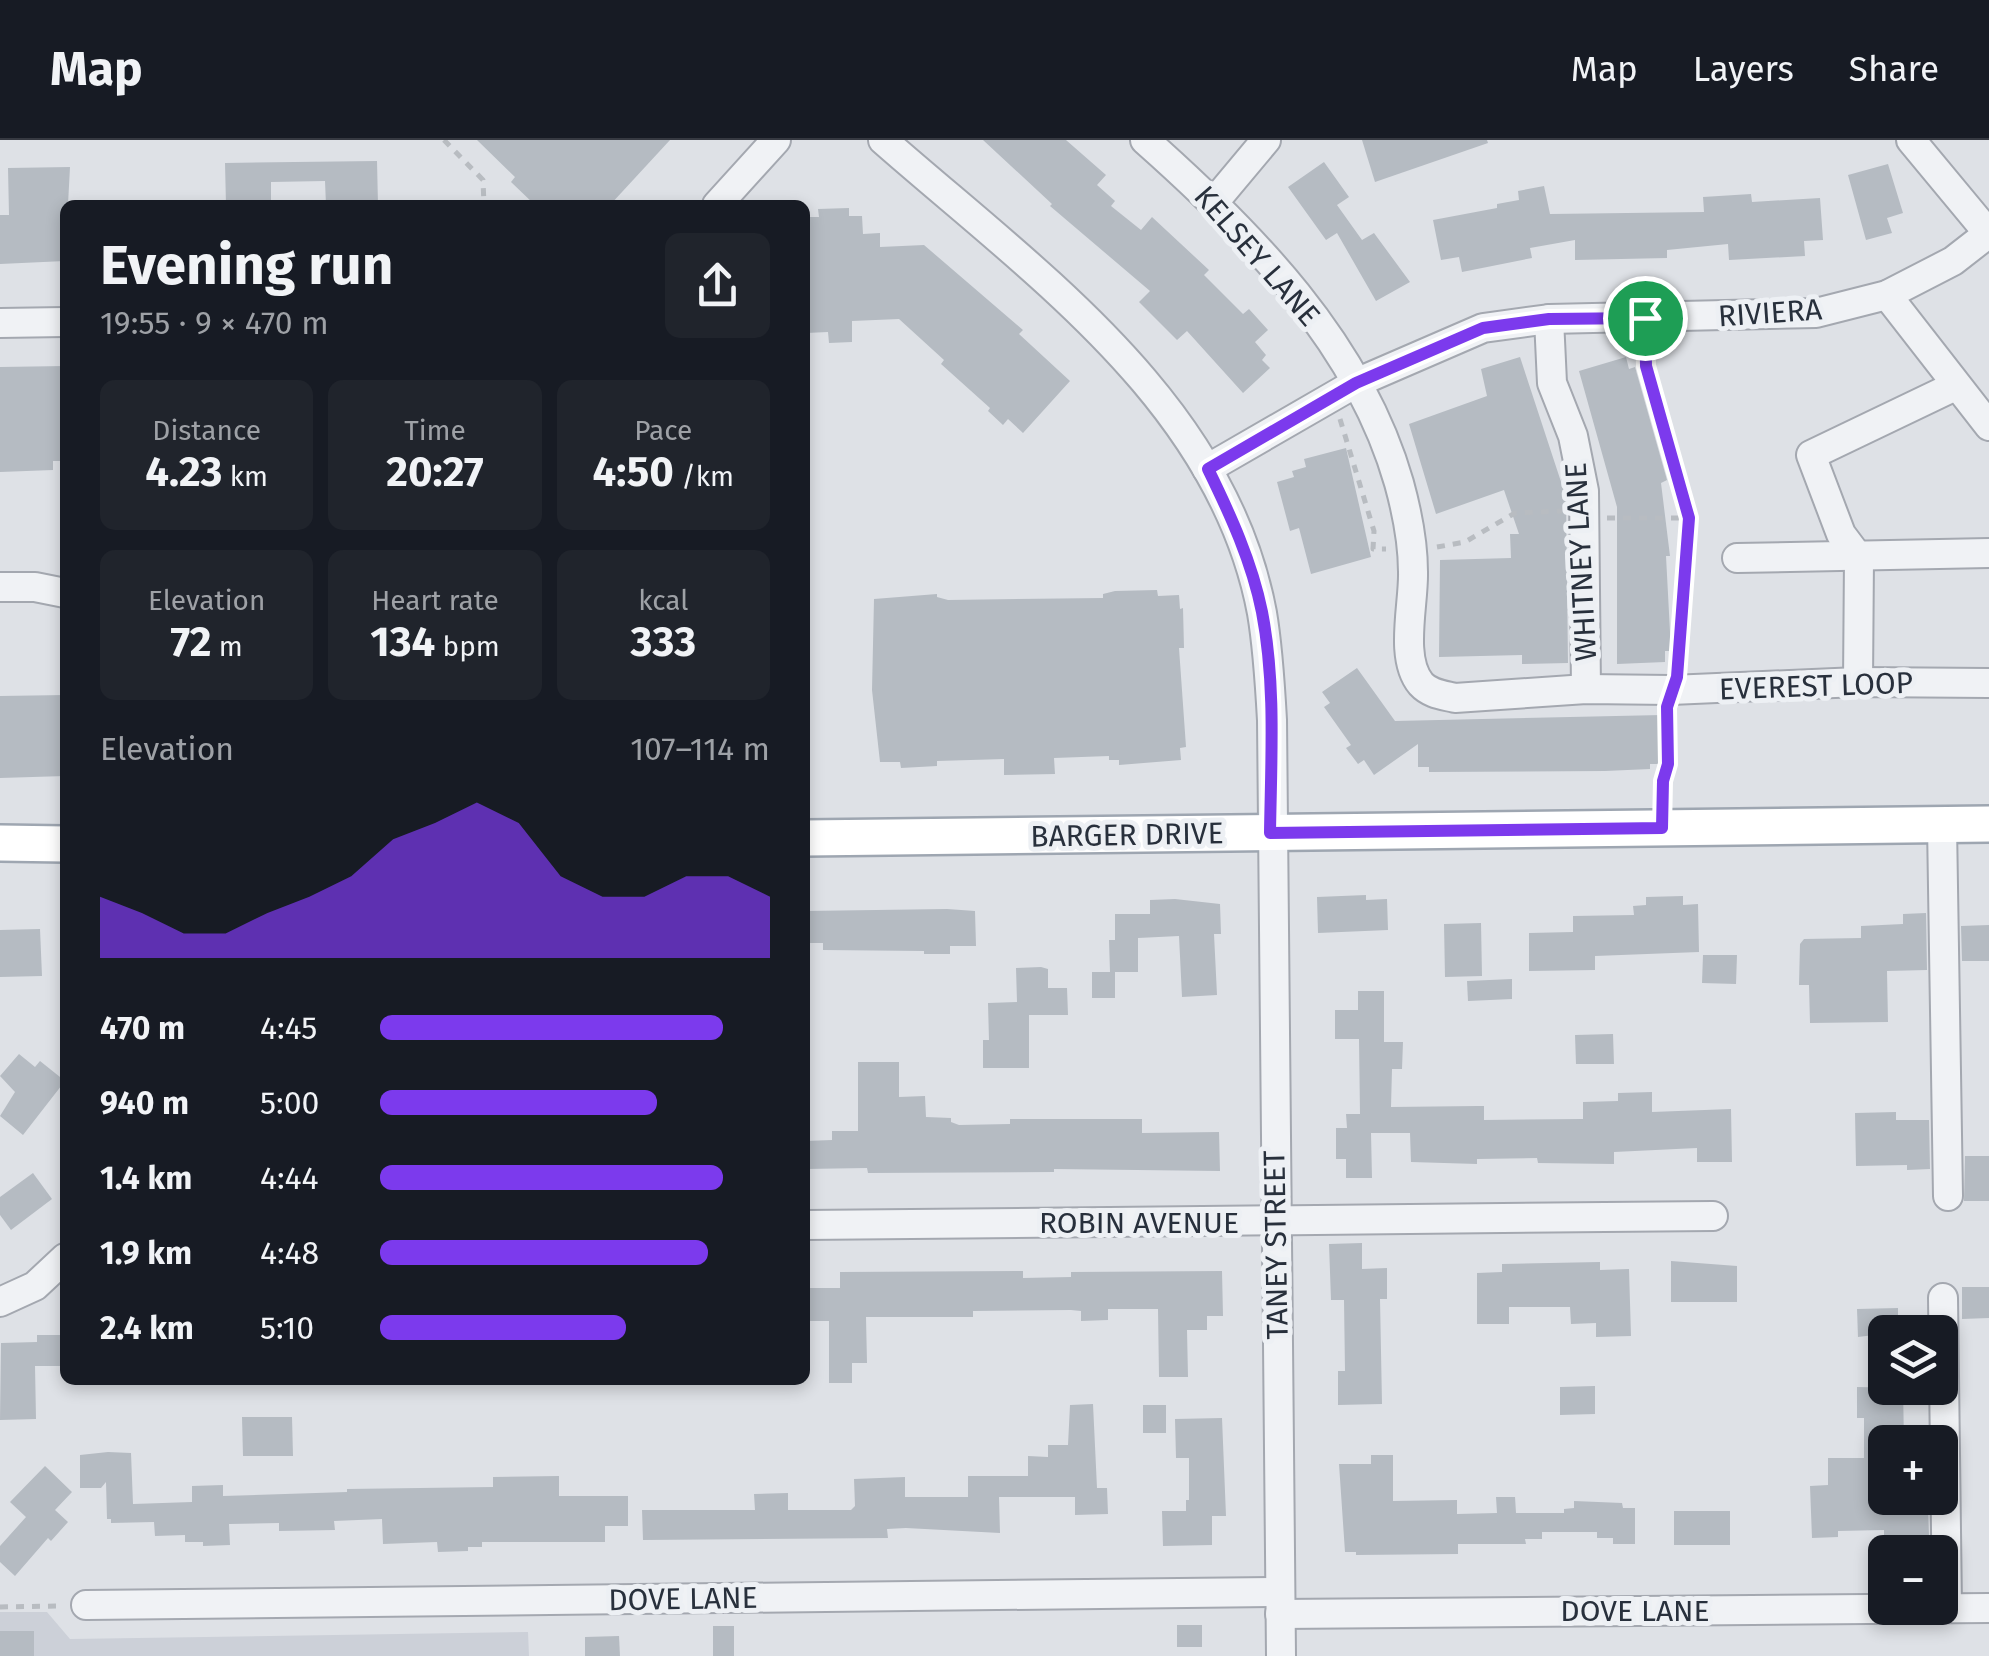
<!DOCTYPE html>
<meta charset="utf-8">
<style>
:root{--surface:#171b24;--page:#20242c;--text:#f1f3f6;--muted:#9ea1a6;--line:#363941;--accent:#7c3aed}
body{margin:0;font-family:"Fira Sans",sans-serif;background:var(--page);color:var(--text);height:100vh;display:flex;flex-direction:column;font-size:38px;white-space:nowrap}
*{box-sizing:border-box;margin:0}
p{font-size:32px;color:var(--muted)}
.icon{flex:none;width:55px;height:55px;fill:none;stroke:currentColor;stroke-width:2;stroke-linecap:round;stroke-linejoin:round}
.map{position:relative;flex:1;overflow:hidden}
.panel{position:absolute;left:60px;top:60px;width:750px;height:1185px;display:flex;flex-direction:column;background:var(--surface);border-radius:15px;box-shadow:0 5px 15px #0003}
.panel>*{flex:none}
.controls{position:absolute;left:1868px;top:1175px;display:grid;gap:20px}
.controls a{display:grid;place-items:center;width:90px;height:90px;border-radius:15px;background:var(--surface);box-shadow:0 5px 15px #0003;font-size:50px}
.pin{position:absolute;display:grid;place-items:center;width:85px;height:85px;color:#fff;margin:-42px;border:5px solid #fff;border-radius:50%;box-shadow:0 2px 10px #0007}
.round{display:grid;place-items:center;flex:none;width:105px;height:105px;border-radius:15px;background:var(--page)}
.overview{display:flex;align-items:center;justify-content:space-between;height:170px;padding:0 40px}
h1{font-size:55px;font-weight:700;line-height:75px}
.figures{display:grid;grid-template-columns:repeat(3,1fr);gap:15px;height:170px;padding:10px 40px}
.figures div{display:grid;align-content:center;border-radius:15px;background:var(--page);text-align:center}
.figures b{font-size:42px;font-weight:700}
.figures small{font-size:28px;font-weight:400}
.figures p{font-size:28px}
.chart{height:280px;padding:20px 40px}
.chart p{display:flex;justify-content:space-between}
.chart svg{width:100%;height:180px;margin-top:10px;fill:var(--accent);opacity:.7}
ul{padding:0 40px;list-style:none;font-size:32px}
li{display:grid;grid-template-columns:160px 120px 1fr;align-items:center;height:75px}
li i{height:25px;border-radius:12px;background:var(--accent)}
header{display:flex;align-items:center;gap:60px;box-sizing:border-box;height:140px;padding:0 50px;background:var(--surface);border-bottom:2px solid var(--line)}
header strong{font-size:48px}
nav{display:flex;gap:55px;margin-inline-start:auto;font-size:35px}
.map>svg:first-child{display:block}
.built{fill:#ccd0d8}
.building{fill:#b5bbc2}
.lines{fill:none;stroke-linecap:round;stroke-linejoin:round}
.minor-casing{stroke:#a4a8b0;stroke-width:32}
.major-casing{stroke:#9ea6b1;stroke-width:40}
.path{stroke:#b8bcc1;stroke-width:5;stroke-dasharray:8 8;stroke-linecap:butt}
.minor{stroke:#f0f2f5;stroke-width:28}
.major{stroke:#fff;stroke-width:35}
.route-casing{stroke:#fff;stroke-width:20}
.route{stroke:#7c3aed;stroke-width:12}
.labels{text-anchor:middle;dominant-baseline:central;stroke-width:10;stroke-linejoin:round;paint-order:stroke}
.street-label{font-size:30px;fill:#28303c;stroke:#edf0f4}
</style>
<header>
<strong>Map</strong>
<nav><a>Map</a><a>Layers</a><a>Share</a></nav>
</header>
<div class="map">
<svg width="1989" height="1516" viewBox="0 0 1989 1516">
<rect width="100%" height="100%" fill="#dee1e6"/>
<path class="built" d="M0 1472H47L70 1499 528 1492 529 1516H0Z"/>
<g class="building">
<path d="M477 0H670L610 65H535L511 42 515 37Z"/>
<path d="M983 0H1066L1106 35 1097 45 1115 61 1111 66 1141 90 1152 77 1209 130 1204 135 1243 174 1249 169 1268 190 1255 202 1266 215 1262 220 1270 228 1243 253 1187 191 1177 200 1139 162 1150 151 1050 66 1052 64Z"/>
<path d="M1362 0H1487L1488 3 1375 42Z"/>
<path d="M377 21 378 65H326L325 41 271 42V65H226L225 23Z"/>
<path d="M1324 22 1349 57 1337 65 1362 100 1374 93 1410 142 1376 161 1337 93 1326 100 1288 47Z"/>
<path d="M1888 24 1903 73 1887 78 1892 93 1866 100 1848 35Z"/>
<path d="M70 27 65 121 0 124V75H9L8 28Z"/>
<path d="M1544 46 1550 74 1704 72 1703 57 1751 54 1752 62 1820 58 1823 100 1804 101 1805 116 1729 120 1728 104 1667 110V118L1575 120V100L1530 108 1532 118 1462 132 1459 117 1441 120 1433 80 1497 68V64L1519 60 1518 51Z"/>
<path d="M849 68V76H862L863 94 880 93V107L924 105 1023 190 1019 194 1070 241 1023 293 1008 279 1003 285 988 271 990 268 941 224 944 220 899 179 852 181V202L829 203 828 192 806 193 807 77H819L818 69Z"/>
<path d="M1520 217 1566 357 1568 523 1522 524V515L1439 517 1440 420 1511 418 1510 394H1519L1504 350 1436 374 1409 284 1487 256 1481 229Z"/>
<path d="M1626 217 1629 229 1635 227 1667 340 1661 343 1670 416H1666L1671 511H1665V522L1617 524V367L1579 231Z"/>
<path d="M65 226V321H53V330L0 332V227Z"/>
<path d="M1346 308 1371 417 1311 434 1299 388 1290 391 1277 342 1294 337 1292 331 1306 327 1304 319Z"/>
<path d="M1157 450 1158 456 1179 455 1180 469 1183 468 1184 508H1179L1186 607 1180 608 1181 620 1119 625V620H1109V616L1054 618 1055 634 1004 635V619L937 621V626L901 628 900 622H880L872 550 874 459 937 454V457L948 460 1103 458V454L1115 451Z"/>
<path d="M1357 528 1395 581 1662 575 1663 624H1650V629L1605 631 1429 632V627H1418V604L1374 635 1364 620 1358 624 1346 608 1351 605 1324 567 1330 563 1322 552Z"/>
<path d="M65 555V636L0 638V556Z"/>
<path d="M1366 755V760L1387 759 1388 790 1318 793 1317 757Z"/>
<path d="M1683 756V765L1698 764 1699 812 1595 816V830L1529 831V793L1573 792V776L1634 775 1633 766 1646 765V757Z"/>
<path d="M1175 759 1220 764 1221 794H1214L1217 855 1182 857 1179 796 1138 798V832H1110L1109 800H1115V774H1150V760Z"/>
<path d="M947 769 975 771 976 806H950V814H924V811L823 810V803H805V771Z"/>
<path d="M1926 773 1927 830 1887 831 1888 882 1810 883 1809 845H1799L1800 804 1804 799 1861 798V786L1903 784V774Z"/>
<path d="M1481 783 1482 836 1445 837 1444 784Z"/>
<path d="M1989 785V821H1962L1961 786Z"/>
<path d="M40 789 42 836 0 837V790Z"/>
<path d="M1703 815H1737L1736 844 1702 843Z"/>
<path d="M1041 827 1048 829V848H1067L1068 875H1029V928H983V900H989L988 863 1017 862 1016 828Z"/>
<rect x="1092" y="832" width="23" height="26"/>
<path d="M1512 839V859L1468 861 1467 841Z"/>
<path d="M1358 851H1384V902H1403L1402 929H1392L1391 967 1478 966H1484V980L1583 979V962L1618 961V953L1652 952V972L1731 969 1732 1022H1697V1008L1614 1012V1024L1538 1023 1537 1018 1477 1019V1024L1411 1022 1410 993H1371L1372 1038H1346V1019H1336V988H1347L1346 974H1360L1359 899H1335V870H1358Z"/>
<path d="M1613 894 1614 924H1576L1575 895Z"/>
<path d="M19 914 35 927 40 921 65 941 23 995 0 976 15 952 0 936Z"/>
<path d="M858 922H899V957L925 956 926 977 951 978V982L959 985 1010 984V979H1142V993L1219 992 1220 1031 1054 1029V1032L868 1033 867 1028 805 1029V1001L832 1000V991H858Z"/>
<path d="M1896 972V980H1929L1930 1029 1907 1030V1025L1856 1026 1855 973Z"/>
<path d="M1965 1016H1989V1061H1964Z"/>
<path d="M33 1033 52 1059 11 1090 0 1075V1057Z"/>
<path d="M1362 1103V1129L1387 1128V1159H1380L1382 1264 1338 1265V1231H1345L1344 1160H1331L1329 1104Z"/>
<path d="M1671 1121 1737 1126V1162H1671Z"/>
<path d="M1600 1122V1130L1629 1129 1631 1196 1596 1197V1183L1571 1184 1570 1167H1509V1184H1477V1133L1502 1132V1124Z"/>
<path d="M1023 1131V1138L1071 1137V1132L1222 1131 1223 1176H1207V1190H1187L1188 1237H1159L1158 1169H1108V1180L1081 1181V1171L1071 1170 973 1171V1177H866L867 1223H852V1243H829V1181H805V1148H840V1132Z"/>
<path d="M1962 1147H1989V1178L1962 1179Z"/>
<path d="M1898 1168V1192L1858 1197 1857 1169Z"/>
<path d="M37 1195H60V1226H35L36 1279 0 1280 1 1203 37 1202Z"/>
<path d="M1595 1246V1274L1560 1275V1247Z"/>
<path d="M1857 1247 1903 1248 1904 1302H1885V1362H1892V1367L1928 1366 1929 1396 1884 1397V1390L1838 1391V1397L1812 1398 1810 1346 1828 1345V1318H1864V1278H1857Z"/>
<path d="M1093 1264 1097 1348H1107L1108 1374 1075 1375V1357H999L1000 1393 906 1388 887 1389 888 1398 643 1400 642 1370H755L754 1354 788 1353V1370H851L855 1366 854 1339 905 1337V1357H968V1336H1028V1316L1048 1317V1305H1068L1070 1265Z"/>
<rect x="1143" y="1265" width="23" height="28"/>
<path d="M242 1277H292L293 1316H243Z"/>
<path d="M1222 1278 1226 1376H1212V1405L1163 1406 1162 1371H1186V1360H1189V1318H1176L1175 1279Z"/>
<path d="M108 1312 131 1313 133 1364 192 1362V1346L223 1345V1356L347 1352V1349L493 1347V1337L559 1336V1356H628V1386H605V1402H482V1407H468V1411L438 1412 437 1402 383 1404 382 1379 334 1381 335 1390 279 1391V1383L229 1384 230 1405 203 1406V1402H185V1395L155 1396 154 1382 111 1383V1379H107L106 1342 101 1348H80V1315Z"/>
<path d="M1371 1315H1393V1361L1457 1360V1374L1497 1373 1496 1357H1515L1516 1373H1564V1369L1574 1368V1361L1622 1363 1623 1368H1635V1404H1613V1398H1597V1392H1542V1399H1525L1526 1404H1458V1414L1356 1415V1412H1345L1339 1324H1371Z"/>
<path d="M45 1326 72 1352 55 1370 68 1382 51 1401 48 1398 15 1436 0 1422V1406L26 1377 10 1362Z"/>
<rect x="1674" y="1371" width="56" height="34"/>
<rect x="1177" y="1485" width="25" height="22"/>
<rect x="713" y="1486" width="21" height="30"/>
<rect x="0" y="1491" width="34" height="25"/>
<path d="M619 1496 620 1516H585V1497Z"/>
</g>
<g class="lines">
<defs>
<g id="minor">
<path d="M883 0C1033 132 1223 263 1262 473 1268 508 1270 544 1272 580L1281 1516"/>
<path d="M1145 0C1251 94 1359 203 1399 343 1407 372 1413 402 1413 432 1414 464 1399 518 1421 544 1430 554 1443 555 1455 558L1586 549 1671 550 1858 542 1989 543"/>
<path d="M1911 0 1989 94"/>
<path d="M1215 61 1266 0"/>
<path d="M717 65 776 0"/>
<path d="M1887 155 1989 286"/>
<path d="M1549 179 1552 243 1573 296 1584 351 1586 549"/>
<path d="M0 183 65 182"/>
<path d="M1207 329 1356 243 1483 188 1549 179 1816 173 1887 155 1953 121 1989 93"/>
<path d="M1737 418 1989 413"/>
<path d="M0 447H35L65 453"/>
<path d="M1858 542 1859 418 1841 394 1811 315 1955 246"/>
<path d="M1942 685 1948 1056"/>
<path d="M805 1085 1713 1076"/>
<path d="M1943 1158 1947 1468"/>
<path d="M0 1162 35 1146 65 1118"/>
<path d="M86 1465 1280 1452"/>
<path d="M1280 1474 1989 1468"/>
</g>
<g id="major">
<path d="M805 698 1989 684"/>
<path d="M0 703 65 704"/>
</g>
</defs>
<use href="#minor" class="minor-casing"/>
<use href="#major" class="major-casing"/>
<g class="path">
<path d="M444 0 483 40 484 65"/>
<path d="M1646 200V227L1689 378 1678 528"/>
<path d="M1340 279 1374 391 1373 409H1386"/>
<path d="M1607 378H1689"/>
<path d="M1437 407 1465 402 1515 373 1562 371"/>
<path d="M1662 660 1668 624 1667 572"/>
<path d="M0 1467 62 1466"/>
</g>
<use href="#minor" class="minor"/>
<use href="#major" class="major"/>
</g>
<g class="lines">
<defs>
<path id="route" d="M1645 178 1646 226 1689 378 1677 537 1667 567 1668 624 1663 641 1662 688 1270 693C1271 620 1276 544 1262 472 1252 422 1230 374 1208 329L1356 243 1483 188 1549 179Z"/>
</defs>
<use href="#route" class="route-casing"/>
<use href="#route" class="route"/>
</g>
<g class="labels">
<g class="street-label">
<text transform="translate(1257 116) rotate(49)">KELSEY LANE</text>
<text transform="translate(1770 173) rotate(-4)">RIVIERA</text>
<text transform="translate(1581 422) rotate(-93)">WHITNEY LANE</text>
<text transform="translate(1816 546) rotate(-2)">EVEREST LOOP</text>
<text transform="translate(1127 695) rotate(-1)">BARGER DRIVE</text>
<text x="1139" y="1083">ROBIN AVENUE</text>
<text transform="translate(1276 1105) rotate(-91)">TANEY STREET</text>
<text transform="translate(683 1459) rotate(-1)">DOVE LANE</text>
<text x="1635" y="1471">DOVE LANE</text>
</g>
</g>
</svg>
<div class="controls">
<a><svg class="icon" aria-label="layers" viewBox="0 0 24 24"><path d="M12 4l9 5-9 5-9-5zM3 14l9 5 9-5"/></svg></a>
<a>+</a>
<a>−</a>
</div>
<div class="pin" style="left:1645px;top:178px;background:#1e9e55"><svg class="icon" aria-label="arrive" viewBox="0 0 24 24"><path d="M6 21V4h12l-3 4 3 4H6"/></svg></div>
<section class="panel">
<div class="overview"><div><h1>Evening run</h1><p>19:55 · 9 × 470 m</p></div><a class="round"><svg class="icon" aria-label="share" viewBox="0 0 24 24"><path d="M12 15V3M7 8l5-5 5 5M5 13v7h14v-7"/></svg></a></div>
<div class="figures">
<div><p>Distance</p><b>4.23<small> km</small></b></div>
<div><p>Time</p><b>20:27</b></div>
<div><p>Pace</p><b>4:50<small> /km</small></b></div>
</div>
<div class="figures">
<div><p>Elevation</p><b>72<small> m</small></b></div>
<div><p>Heart rate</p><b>134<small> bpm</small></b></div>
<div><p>kcal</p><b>333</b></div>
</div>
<div class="chart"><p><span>Elevation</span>107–114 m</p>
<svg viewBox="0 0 160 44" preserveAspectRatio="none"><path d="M0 44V29L10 33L20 38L30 38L40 33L50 29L60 24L70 15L80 11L90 6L100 11L110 24L120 29L130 29L140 24L150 24L160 29V44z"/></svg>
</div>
<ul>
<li><b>470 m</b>4:45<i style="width:88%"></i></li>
<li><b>940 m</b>5:00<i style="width:71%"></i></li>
<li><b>1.4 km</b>4:44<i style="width:88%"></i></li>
<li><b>1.9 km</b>4:48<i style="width:84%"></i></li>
<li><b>2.4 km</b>5:10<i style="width:63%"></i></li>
</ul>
</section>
</div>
